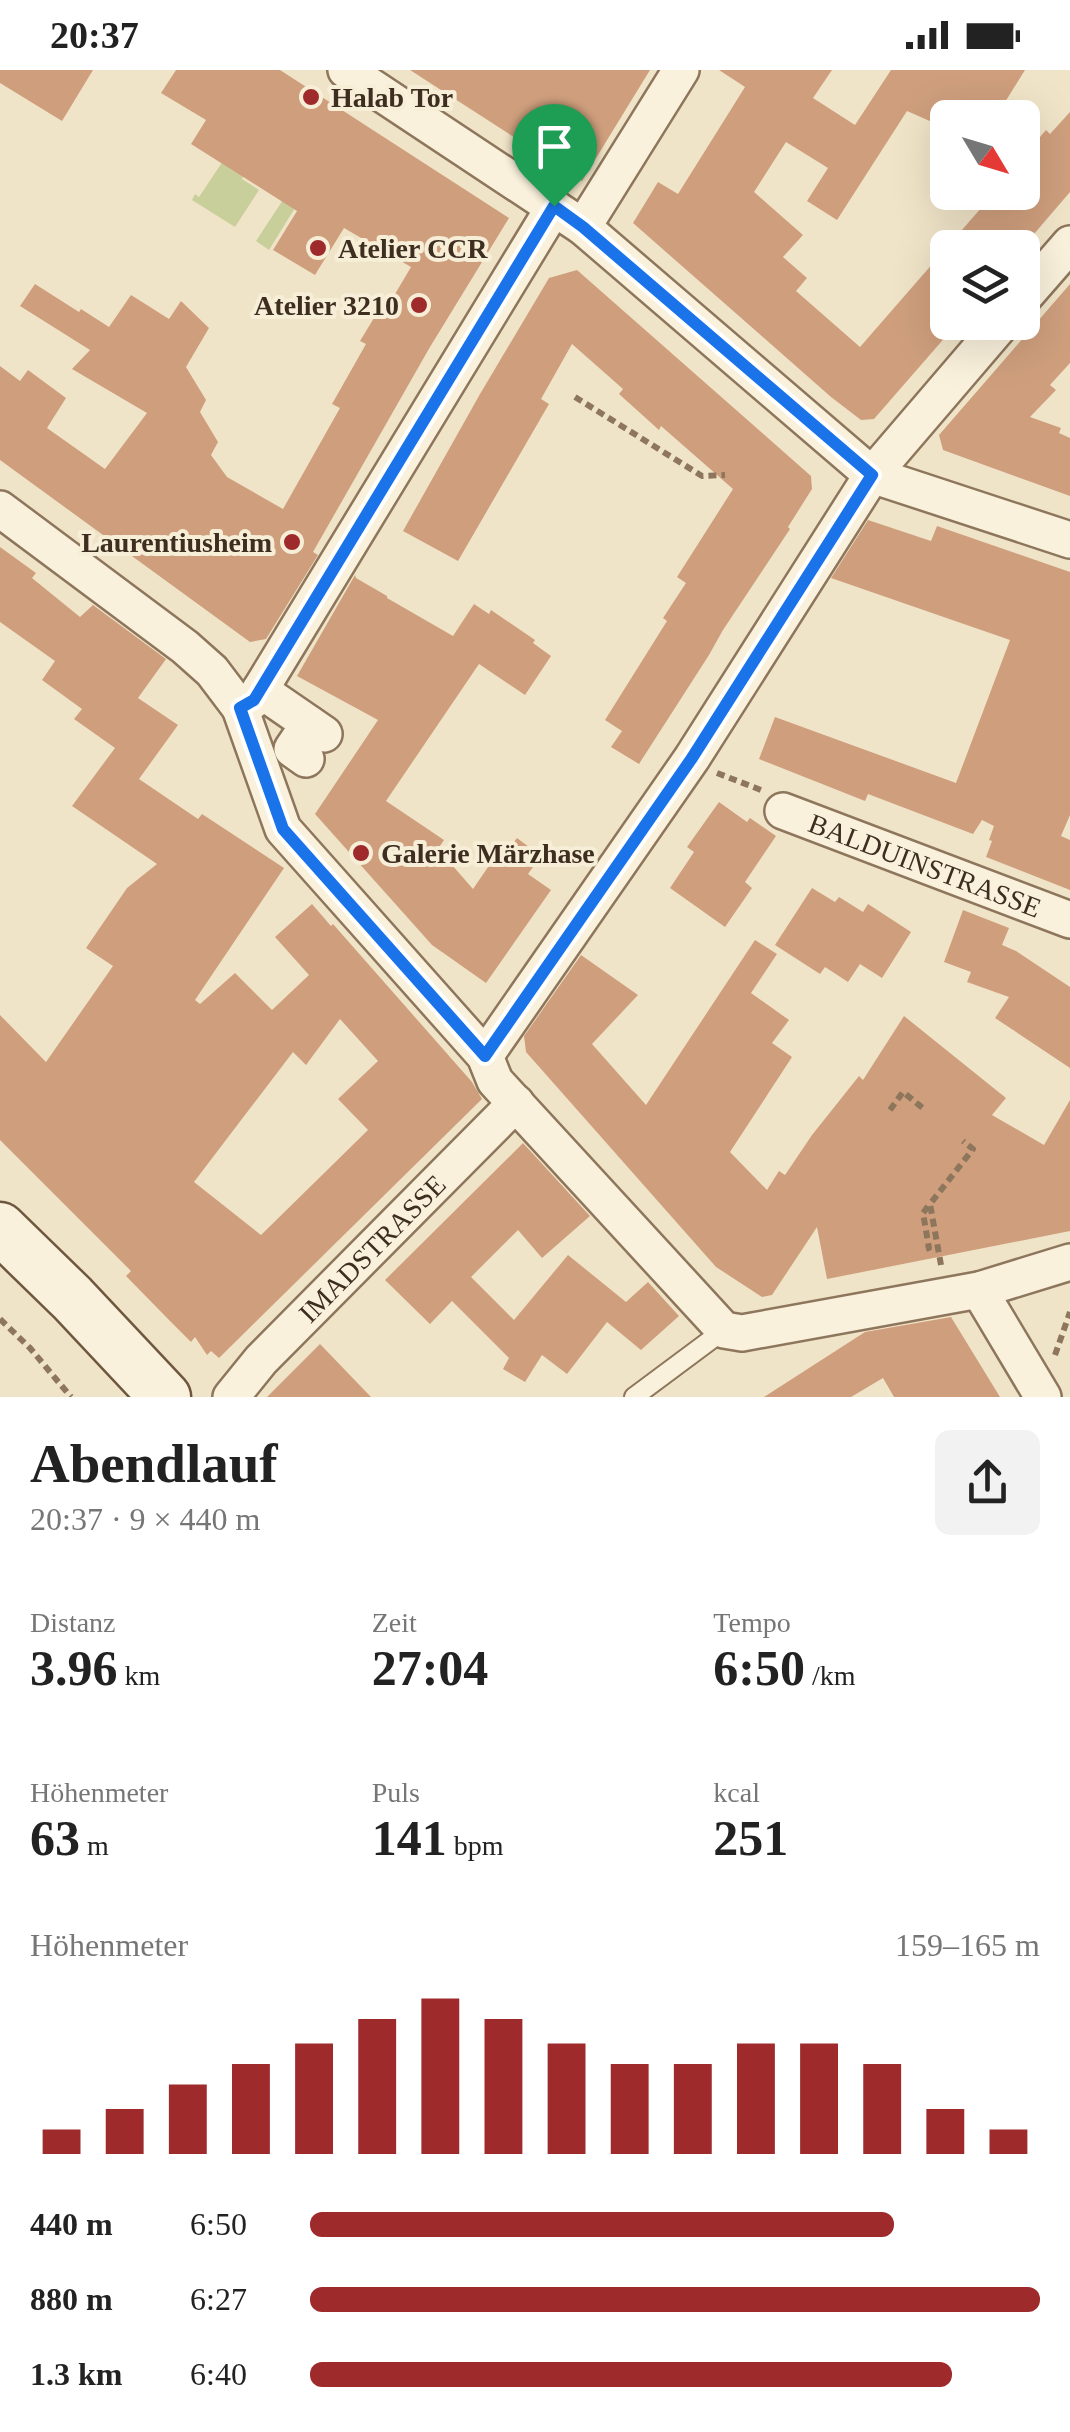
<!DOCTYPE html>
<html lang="de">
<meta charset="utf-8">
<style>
:root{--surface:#fff;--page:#f2f2f2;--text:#222;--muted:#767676;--accent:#9e2a2b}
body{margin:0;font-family:"Times New Roman",serif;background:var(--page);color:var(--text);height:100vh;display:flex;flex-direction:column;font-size:38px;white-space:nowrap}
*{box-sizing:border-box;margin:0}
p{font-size:32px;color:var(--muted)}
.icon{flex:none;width:55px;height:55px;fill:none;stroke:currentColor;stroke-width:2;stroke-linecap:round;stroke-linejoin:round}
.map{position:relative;height:1327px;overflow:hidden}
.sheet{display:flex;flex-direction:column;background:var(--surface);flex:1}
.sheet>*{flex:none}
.needle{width:65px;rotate:128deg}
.tools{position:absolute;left:930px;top:30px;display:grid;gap:20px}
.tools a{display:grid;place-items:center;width:110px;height:110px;border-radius:15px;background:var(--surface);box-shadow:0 10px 40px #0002;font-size:50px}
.pin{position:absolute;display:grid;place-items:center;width:85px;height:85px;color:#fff;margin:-102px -42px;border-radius:50% 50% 50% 0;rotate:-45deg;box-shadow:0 0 10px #0007}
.pin .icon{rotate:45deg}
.round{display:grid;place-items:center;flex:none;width:105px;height:105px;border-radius:15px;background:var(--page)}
.headline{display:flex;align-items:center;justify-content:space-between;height:170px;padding:0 30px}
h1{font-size:55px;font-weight:700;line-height:75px}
.stats{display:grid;grid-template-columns:repeat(3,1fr);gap:15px;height:170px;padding:10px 30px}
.stats div{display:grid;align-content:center}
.stats b{font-size:50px;font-weight:700}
.stats small{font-size:28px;font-weight:400}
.stats p{font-size:28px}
.chart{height:280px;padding:20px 30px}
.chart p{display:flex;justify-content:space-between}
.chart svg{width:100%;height:180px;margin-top:10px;stroke:var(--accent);stroke-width:6}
ul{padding:0 30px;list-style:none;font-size:32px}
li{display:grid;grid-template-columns:160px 120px 1fr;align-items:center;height:75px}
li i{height:25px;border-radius:12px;background:var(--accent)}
.status{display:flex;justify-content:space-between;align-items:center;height:70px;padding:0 50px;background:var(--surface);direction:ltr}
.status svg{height:28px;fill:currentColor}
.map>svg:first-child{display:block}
.green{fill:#c9cf9b}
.building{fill:#cf9f7d;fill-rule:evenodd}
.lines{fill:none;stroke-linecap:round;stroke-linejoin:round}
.lane-casing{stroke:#8d765c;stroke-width:22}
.street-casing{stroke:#8d765c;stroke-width:40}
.secondary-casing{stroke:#6f573f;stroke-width:55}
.path{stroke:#8d765c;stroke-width:6;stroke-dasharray:8 5;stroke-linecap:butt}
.lane{stroke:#faf1dc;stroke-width:18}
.street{stroke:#faf1dc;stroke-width:35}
.secondary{stroke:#faf1dc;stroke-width:50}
.route-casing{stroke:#fff;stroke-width:20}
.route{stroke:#1a73e8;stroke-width:12}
.poi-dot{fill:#9e2a2b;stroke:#f7eed8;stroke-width:4}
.labels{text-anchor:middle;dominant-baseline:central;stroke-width:8;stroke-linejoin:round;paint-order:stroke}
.poi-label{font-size:28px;font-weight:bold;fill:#3d2e20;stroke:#f7eed8;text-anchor:start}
.street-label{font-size:28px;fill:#3d2e20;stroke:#f7eed8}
</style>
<div class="status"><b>20:37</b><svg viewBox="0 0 49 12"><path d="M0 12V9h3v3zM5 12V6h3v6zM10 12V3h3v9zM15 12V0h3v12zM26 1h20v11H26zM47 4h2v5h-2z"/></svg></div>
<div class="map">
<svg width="1070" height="1327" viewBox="0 0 1070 1327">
<rect width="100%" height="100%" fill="#f0e4c8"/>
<g class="green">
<path d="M225 88 246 101 242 109 259 120 235 157 192 130 195 124 199 127Z"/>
<path d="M296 110 308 117 269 180 256 171Z"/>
</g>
<g class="building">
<path d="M0 0H93L62 51 0 13Z"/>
<path d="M176 0H280L509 148 430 277 313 482 318 485 266 569 250 572 0 390V296L20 311 28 300 66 328 47 358 105 399 147 343 72 299 90 280 20 236 35 214 79 242 81 239 109 257 131 225 169 249 181 231 209 258 186 297 206 330 200 342 218 372 211 385 227 407 283 439 340 338 332 334 366 274 360 271 377 243 382 246 411 197 344 158 315 205 273 180 297 141 191 74 206 50 161 23Z"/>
<path d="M410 0H650L582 111Z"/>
<path d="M719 0H832L813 28 855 55 891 0H1025L995 48H948V59L907 41 837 150 807 131 828 98 786 72 754 122 803 165 783 187 807 208 796 221 860 277 995 122H1022V60L1040 67 1046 60 1050 64 1070 42V122L1022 178H948V264L874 349 861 350 831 327 633 153 658 112 678 124 745 17Z"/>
<path d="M577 200 811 406 812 419 788 457 790 459 723 560 709 585 639 694 611 677 622 661 605 650 667 551 663 548 686 513 677 507 733 419 661 356 659 360 619 324 623 319 572 274 541 329 549 334 458 491 403 461 480 324 549 208Z"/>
<path d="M1070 214V293L1050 315 1056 320 1030 347 1061 358 1059 363 1070 368V426L943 380 939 365Z"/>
<path d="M868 450 931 471 937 456 1070 502V745L1061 766 1070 770V820L986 787 992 771 989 770 994 756 982 750 973 764 868 724 865 731 759 689 775 647 956 713 1010 570 831 508Z"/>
<path d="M0 477 36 503 32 508 80 547 93 535 166 589 138 628 178 655 139 709 198 749 202 744 284 798 195 930 200 934 235 903 272 940 309 905 275 867 312 834 331 856 333 854 472 1012 482 1029 219 1288 211 1281 207 1285 195 1267 191 1272 169 1250 126 1206 131 1201 0 1070V945L46 992 113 896 86 878 127 818 157 794 72 736 115 678 74 649 82 639 42 610 55 591 0 552ZM340 949 378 991 338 1029 368 1060 261 1165 194 1112 293 982 306 995Z"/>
<path d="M355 505 356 508 387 526V528L453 566 474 534 489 544 491 540 535 570 533 573 551 586 525 625 479 594 386 731 444 770 438 779 473 819 501 778 507 782 517 768 541 786 528 804 551 820 486 913 432 875 315 744 378 650 297 606Z"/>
<path d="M719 732 747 752 750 748 776 766 745 812 752 818 725 857 670 818 694 782 687 777Z"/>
<path d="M812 818 835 832 839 827 863 842 868 834 911 862 882 908 860 894 848 912 825 897 820 904 775 875Z"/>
<path d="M963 840 1009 858 1002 875 1016 881 1070 917V998L995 948 1009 927 967 912 971 902 944 892Z"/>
<path d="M755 870 777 884 751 923 789 950 772 973 792 987 730 1082 767 1120 779 1101 785 1105 812 1065 859 1006 863 1010 904 946 1006 1028 992 1045 1044 1075 1070 1030V1161L827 1209 817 1157 772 1225 762 1227 716 1197 526 982 524 966 581 885 638 925 592 974 646 1035Z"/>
<path d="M523 1073 590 1146 542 1188 518 1160 471 1207 514 1250 568 1185 626 1232 648 1212 679 1246 641 1280 607 1252 567 1304 542 1285 525 1312 503 1299 509 1288 452 1231 430 1254 385 1210Z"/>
<path d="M951 1247 1000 1327H894L883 1308 851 1327H764L865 1262Z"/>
<path d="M320 1274 371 1327H267Z"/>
</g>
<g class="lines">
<defs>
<path id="lane" d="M634 1327 724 1260"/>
<g id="street">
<path d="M346 0 583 157 872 405 1070 470"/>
<path d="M583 157 681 0"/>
<path d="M1022 229 1070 174"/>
<path d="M0 439 185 577 212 601 240 638 283 759 485 986 495 1011 724 1260 742 1263 979 1220 1070 1192"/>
<path d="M260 620 324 664"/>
<path d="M240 638 254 630 554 137"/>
<path d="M306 689 292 679 309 654"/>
<path id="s1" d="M783 741 1070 850"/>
<path d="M485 986 692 688 872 405 1003 252"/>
<path d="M979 1220 1043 1327"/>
<path id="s2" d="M231 1327 261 1290 516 1033"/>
</g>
<path id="secondary" d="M0 1158 72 1228 165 1327"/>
</defs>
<use href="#lane" class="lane-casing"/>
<use href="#street" class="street-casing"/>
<use href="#secondary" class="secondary-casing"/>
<g class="path">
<path d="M575 327 702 406 725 405"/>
<path d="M717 703 761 720"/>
<path d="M890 1040 903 1022 924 1039"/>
<path d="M926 1179 929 1178 923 1143 929 1135"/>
<path d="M941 1195 930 1134 973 1079 963 1071"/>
<path d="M0 1249 30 1278 71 1327"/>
<path d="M1055 1285 1070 1242"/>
</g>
<use href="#lane" class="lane"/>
<use href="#street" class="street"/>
<use href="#secondary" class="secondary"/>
</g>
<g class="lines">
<defs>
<path id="route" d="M554 136 583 157 872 405 692 688 485 986 283 759 240 638 254 630Z"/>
</defs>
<use href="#route" class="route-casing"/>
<use href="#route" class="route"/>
</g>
<g class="poi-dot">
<circle cx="311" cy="27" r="10"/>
<circle cx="318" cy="178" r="10"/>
<circle cx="419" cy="235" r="10"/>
<circle cx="292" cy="472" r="10"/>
<circle cx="361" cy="783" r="10"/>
</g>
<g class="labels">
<g class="poi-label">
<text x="331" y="27">Halab Tor</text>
<text x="338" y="178">Atelier CCR</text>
<text x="399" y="235" text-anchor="end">Atelier 3210</text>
<text x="272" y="472" text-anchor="end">Laurentiusheim</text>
<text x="381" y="783">Galerie Märzhase</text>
</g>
<g class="street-label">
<text stroke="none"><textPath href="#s1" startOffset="152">BALDUINSTRASSE</textPath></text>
<text stroke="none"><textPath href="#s2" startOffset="205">IMADSTRASSE</textPath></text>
</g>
</g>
</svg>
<div class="tools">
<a><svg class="needle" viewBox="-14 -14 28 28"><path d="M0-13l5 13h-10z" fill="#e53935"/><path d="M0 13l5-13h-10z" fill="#767676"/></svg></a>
<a><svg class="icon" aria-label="layers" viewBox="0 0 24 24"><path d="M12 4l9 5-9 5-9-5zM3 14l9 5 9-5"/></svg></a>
</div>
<div class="pin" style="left:554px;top:136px;background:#1e9e55"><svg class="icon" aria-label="arrive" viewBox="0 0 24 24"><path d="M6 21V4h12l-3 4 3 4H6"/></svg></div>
</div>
<section class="sheet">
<div class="headline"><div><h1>Abendlauf</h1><p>20:37 · 9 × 440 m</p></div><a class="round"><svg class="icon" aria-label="share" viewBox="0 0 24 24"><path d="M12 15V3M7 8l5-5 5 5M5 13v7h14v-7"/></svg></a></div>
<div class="stats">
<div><p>Distanz</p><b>3.96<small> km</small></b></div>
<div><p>Zeit</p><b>27:04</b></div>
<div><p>Tempo</p><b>6:50<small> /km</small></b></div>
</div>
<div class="stats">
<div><p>Höhenmeter</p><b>63<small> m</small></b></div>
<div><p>Puls</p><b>141<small> bpm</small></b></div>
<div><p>kcal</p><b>251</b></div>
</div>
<div class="chart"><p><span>Höhenmeter</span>159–165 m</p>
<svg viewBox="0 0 160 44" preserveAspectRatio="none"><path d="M5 44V38M15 44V33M25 44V27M35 44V22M45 44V17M55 44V11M65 44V6M75 44V11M85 44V17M95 44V22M105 44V22M115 44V17M125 44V17M135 44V22M145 44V33M155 44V38"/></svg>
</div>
<ul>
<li><b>440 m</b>6:50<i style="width:80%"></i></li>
<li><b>880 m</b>6:27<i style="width:100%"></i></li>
<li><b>1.3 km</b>6:40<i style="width:88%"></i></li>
</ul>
</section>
